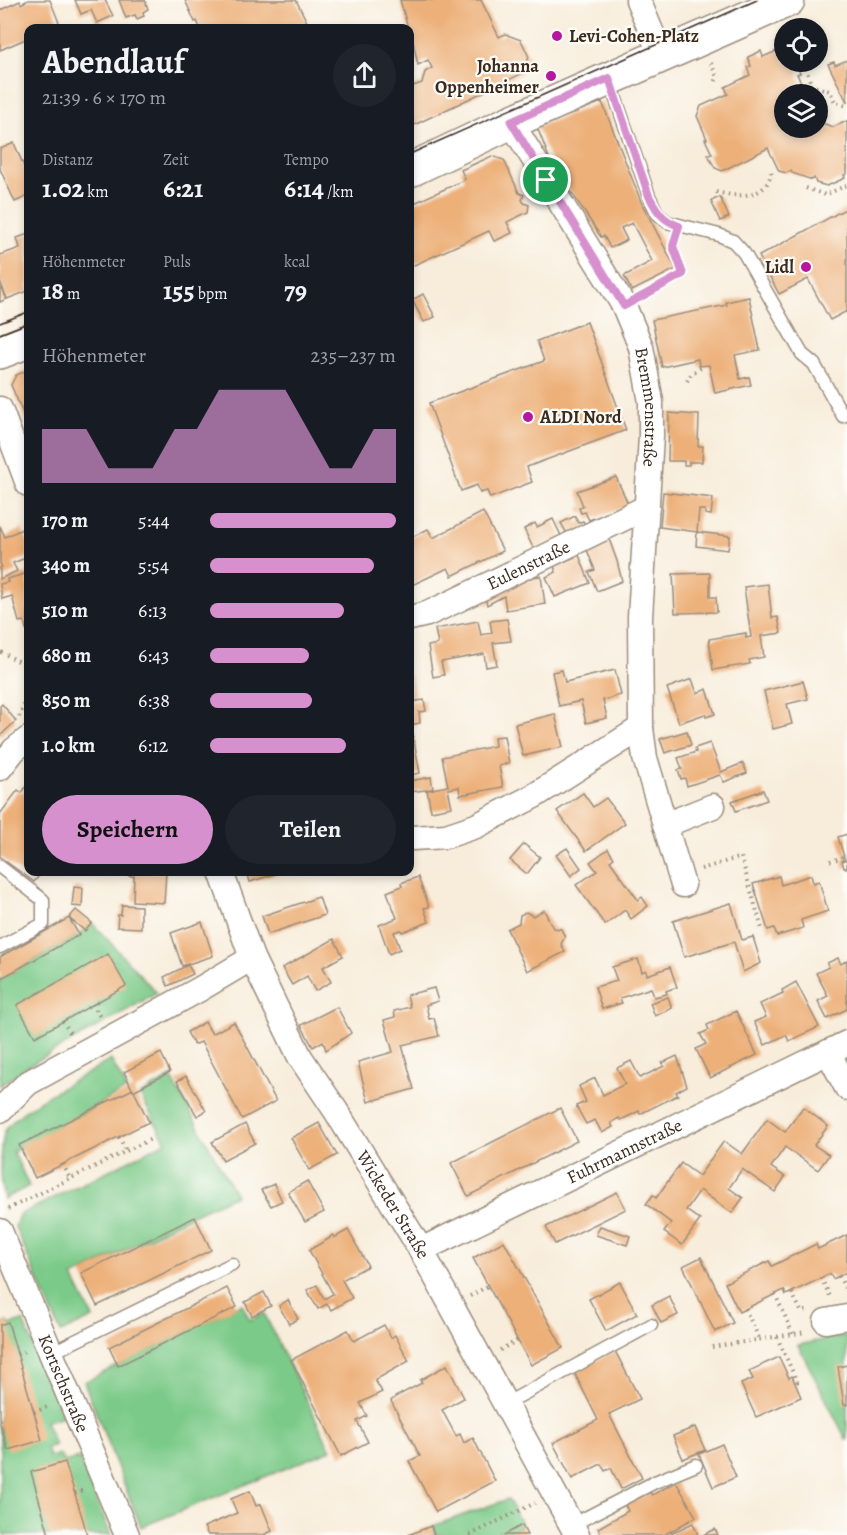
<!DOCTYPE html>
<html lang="de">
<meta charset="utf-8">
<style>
:root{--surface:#171b24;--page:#20242c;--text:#f1f3f6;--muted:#9ea1a6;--accent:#d690ce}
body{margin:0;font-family:Alegreya,serif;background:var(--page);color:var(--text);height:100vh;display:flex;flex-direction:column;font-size:22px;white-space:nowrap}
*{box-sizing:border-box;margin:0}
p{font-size:20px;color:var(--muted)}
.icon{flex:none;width:33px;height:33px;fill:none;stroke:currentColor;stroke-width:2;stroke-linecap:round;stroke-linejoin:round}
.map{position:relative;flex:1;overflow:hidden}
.details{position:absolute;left:24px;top:24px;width:390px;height:852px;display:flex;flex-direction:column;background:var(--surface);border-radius:12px;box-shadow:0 3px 9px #0003}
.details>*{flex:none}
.controls{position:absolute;left:774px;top:18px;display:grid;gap:12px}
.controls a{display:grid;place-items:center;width:54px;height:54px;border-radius:50%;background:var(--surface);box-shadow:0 3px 9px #0003;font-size:30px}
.pin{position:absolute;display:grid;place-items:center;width:51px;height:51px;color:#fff;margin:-26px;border:3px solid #fff;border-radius:50%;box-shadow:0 2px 6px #0007}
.round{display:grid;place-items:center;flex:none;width:63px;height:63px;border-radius:32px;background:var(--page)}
.headline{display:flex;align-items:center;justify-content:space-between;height:102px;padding:0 18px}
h1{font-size:33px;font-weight:700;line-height:45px}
.stats{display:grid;grid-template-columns:repeat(3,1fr);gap:9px;height:102px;padding:6px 18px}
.stats div{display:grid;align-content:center}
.stats b{font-size:26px;font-weight:700}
.stats small{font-size:16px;font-weight:400}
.stats p{font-size:16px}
.chart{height:168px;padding:12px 18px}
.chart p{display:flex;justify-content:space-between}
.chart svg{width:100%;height:108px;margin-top:6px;fill:var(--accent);opacity:.7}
.button{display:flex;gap:12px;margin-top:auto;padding:12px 18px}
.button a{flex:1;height:69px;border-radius:36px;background:var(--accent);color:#111;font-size:24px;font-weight:700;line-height:69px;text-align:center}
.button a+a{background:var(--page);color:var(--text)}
ul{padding:0 18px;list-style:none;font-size:20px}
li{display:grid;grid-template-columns:96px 72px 1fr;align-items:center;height:45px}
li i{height:15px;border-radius:8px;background:var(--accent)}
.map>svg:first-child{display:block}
.grass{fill:#7cca89;stroke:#5c7a54;stroke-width:1.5}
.building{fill:#edb079}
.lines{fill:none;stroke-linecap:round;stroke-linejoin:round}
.service-casing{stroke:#9a8c7c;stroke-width:15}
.minor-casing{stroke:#9a8c7c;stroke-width:27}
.secondary-casing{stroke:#9a8c7c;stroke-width:36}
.path{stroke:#9a8c7c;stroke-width:4;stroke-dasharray:1.5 4.5;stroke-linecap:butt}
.service{stroke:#fff;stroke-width:12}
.minor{stroke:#fff;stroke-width:24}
.secondary{stroke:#fff;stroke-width:33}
.tram{stroke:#3b2a1e;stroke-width:1.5}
.route-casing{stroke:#fff;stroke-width:12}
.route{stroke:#d690ce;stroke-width:8}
.poi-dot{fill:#b5179e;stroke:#fdfcf7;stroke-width:2}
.labels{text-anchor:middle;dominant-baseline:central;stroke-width:4.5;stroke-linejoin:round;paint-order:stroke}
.poi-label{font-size:18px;font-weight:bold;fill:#3b2a1e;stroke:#fdfcf7;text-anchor:start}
.street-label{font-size:18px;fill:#3b2a1e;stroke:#fdfcf7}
</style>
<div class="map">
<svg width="847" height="1535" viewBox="0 0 847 1535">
<rect width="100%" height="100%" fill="#fdfcf7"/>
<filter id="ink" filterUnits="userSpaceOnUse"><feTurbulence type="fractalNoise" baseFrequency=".0167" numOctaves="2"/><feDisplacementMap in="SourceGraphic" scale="12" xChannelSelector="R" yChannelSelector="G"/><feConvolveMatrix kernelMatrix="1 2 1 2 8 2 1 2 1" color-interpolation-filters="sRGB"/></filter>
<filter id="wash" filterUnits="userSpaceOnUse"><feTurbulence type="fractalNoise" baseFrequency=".008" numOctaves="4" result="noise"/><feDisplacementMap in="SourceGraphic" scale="24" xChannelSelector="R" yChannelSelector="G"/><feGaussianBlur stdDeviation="1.35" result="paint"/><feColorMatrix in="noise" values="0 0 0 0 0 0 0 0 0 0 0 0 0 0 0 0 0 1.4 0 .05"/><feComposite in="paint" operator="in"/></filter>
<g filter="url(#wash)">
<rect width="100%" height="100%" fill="#f8eddb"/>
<g class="grass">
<path d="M92 923 157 993 28 1066 0 1086V979L79 935Z"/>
<path d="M111 1060 127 1089 13 1151 29 1186 4 1199C0 1179 0 1150 5 1131 17 1108 86 1075 111 1060Z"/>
<path d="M171 1077 236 1195 192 1215 73 1277 93 1318 61 1333 15 1227 19 1215 166 1142 140 1095Z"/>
<path d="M242 1304 250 1320 264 1313 331 1450 141 1527 84 1382Z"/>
<path d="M23 1321 63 1416 45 1422 55 1445 46 1448 49 1457 60 1455 65 1462 79 1458 111 1535H4L0 1524V1325L8 1322 9 1325Z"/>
<path d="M847 1335V1441L798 1345Z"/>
<path d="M508 1499 522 1525 504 1535H436L433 1526Z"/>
</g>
<g id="blocks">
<g class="building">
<path d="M28 0H50L60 25 52 28H28V38L0 50V10L20 1 21 4Z"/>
<path d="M75 0H105L113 16 97 23 91 10 81 14Z"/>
<path d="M119 0H145L148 9 143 12 144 16 137 19 135 15 126 18Z"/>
<path d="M185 0H296L310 28H200L197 21 195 22Z"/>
<path d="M400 0H481L499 37 505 34 521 40 529 57 523 73 410 127V87L422 83 425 72 432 68 428 60 418 65 410 28H408Z"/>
<path d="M779 50 784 52V62H795L800 73 797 74 801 83 790 88 793 94H784V128H818V105L820 104 826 115 822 123 833 127 847 121V174L844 175 845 178 827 186 816 183 814 178 812 180 792 173 791 171 786 173 779 171 768 148 722 171 715 168 708 155 712 154 705 139H707L697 116 701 106 728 94 725 87 750 75 747 67 751 66 748 57 761 51 763 57Z"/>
<path d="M847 60V102L828 64 834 62 835 65Z"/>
<path d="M602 102 642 204 676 269 632 291 624 276 652 261 632 223 621 228 627 240 610 248 604 236 601 237 550 160 537 127Z"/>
<path d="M14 143 28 176V196L15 202 0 169V149Z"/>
<path d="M492 156 504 160 519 193 524 195 522 200 524 203 529 205 528 212 507 222 512 233 497 240 494 241 489 231 412 266 410 262V205L462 181 465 179 461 170Z"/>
<path d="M720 197 729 217 720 221 711 201Z"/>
<path d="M847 208V311L830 320 808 279 779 294 759 256Z"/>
<path d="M28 234V291L7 299 0 281V255L20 248 17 238Z"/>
<path d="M0 286 7 299 0 302Z"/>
<path d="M423 294 435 317 424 322 412 300Z"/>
<path d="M749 297 760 350 735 355 740 379 749 377 751 385 715 393 709 365 699 366 698 359 662 367 652 320 727 305 726 302Z"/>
<path d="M587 322 626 430 527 467 532 482 490 498 487 491 480 493 477 485 461 491 429 403 544 361 537 341Z"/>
<path d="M28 370V425L11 385 16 375Z"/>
<path d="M669 413 699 415 698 446H703L702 462H689V465H684V461H668Z"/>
<path d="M616 477 629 506 589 520 585 512 581 513 579 508 583 506 577 491Z"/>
<path d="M663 492 713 498 711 515 705 514V510H699L697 532 660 527Z"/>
<path d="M483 512 503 551 452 576 448 568 410 586V538L428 529 433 538Z"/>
<path d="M575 516 578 523 583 521 587 528 569 537 561 523Z"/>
<path d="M553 519 563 540 536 554 524 529 535 523 537 527Z"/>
<path d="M0 526 5 537 22 529 28 543V557L13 563 17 571 0 579V568L2 567 0 563Z"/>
<path d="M697 532 730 536 728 550 696 546Z"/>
<path d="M608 536 617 561 622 581 597 591 589 572 595 570 585 545Z"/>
<path d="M579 555 590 583 555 597 546 577 556 572 554 566Z"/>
<path d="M28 573V628L26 629 24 621 19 622 12 596 2 599 0 584 8 582 7 579Z"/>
<path d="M710 573V597H716L717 612 675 613 673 574Z"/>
<path d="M541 576 545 604 506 610 504 596 487 605 484 593 512 579Z"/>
<path d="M768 584 772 618 778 617 781 633 761 636 764 657 749 660 750 664 713 670 709 639 746 633V638L751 637 744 587Z"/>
<path d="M507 619 511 641 493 643 497 665 486 667 484 654 441 662 444 675 433 677 428 646 438 644 435 629 478 621 481 635 492 633 490 621Z"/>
<path d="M562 670 565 682 615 670 621 695 603 700 607 718 586 723 581 701 559 706 552 672Z"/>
<path d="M411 675 415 698 410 699V675Z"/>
<path d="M692 679 697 693 707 689 715 714 706 717 705 714 679 723 667 688Z"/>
<path d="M803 681 808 699 787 704 792 724 773 729 764 691Z"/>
<path d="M424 700 426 711 419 712 420 723 410 725V702Z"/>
<path d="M2 704 16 721 0 736V706Z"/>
<path d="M555 714 563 747 523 756 515 724Z"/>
<path d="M411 725 420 773 410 775V725Z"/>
<path d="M687 731 691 745 665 753 660 739Z"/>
<path d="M504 736 509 763 499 766 503 787 460 795 459 787 448 789 452 807 431 811 427 790 448 786 442 757 495 746 494 737Z"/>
<path d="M710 743 721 772 743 763 747 773 724 782 720 775 687 786 685 778 681 779 678 770 682 769 678 758 696 752 695 748Z"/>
<path d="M431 777 433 789 410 792V781Z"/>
<path d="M28 783V872H42L34 882 0 857V814L18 790 22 793Z"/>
<path d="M763 790 767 800 736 811 732 801Z"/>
<path d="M583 793 593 807 606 798 625 823 586 851 557 811Z"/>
<path d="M847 834V868H844L842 861 845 860 838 837Z"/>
<path d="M524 844 540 857 527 874 510 860Z"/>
<path d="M567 848 581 868 571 876 556 855Z"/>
<path d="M608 849 614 858 610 861 638 900 642 897 648 906 631 919 625 910 605 925 576 885 597 871 590 862Z"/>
<path d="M129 872H166L164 903 133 901 134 876H129Z"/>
<path d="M247 872H281L250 882Z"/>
<path d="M811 875 813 883 819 881 828 911 801 920 803 928 777 936 774 928 768 930 753 884 779 876 781 885Z"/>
<path d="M418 877 429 907 424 908 429 922 402 932 401 930 394 932 400 949 389 954 379 925 397 918 387 892 402 886 401 883Z"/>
<path d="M74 887 83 888 82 907 72 906Z"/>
<path d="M319 897 325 915 268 934 262 916Z"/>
<path d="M731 903 742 940 753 937 761 963 743 972 734 942 684 957 673 921Z"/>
<path d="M122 905 141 906V928L117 927 118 915H121Z"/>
<path d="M76 910 92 923 85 931 69 918 79 935 0 979V957L69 918Z"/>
<path d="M544 910 553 928 561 929 565 937 561 944 565 952 527 971 507 929 519 923 520 915 526 912 533 916Z"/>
<path d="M202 922 213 956 182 966 171 933Z"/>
<path d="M334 939 343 956 323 967 331 982 315 991 307 976 292 985 282 968Z"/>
<path d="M108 954 126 986 35 1037 17 1005Z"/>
<path d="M838 958 841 964 847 960V1009L827 1019 818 1001 828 996 816 973 829 967 827 963Z"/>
<path d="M638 959 642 972 646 970 647 975 670 967 677 987 666 991 667 994 654 997 651 988 620 998 622 1003 602 1009 595 987 617 981 612 967Z"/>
<path d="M188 965 193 974 168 986 164 977Z"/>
<path d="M796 982 819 1027 789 1041 786 1035 765 1045 754 1022 766 1017 760 1004 783 993 782 990Z"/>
<path d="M434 988 438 1001 426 1005 429 1019 434 1018 439 1036 402 1045 414 1089 368 1102 358 1062 393 1052 384 1020 395 1017 394 1011 410 1007 407 995Z"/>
<path d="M668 997 672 1008 655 1016 650 1003Z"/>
<path d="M337 1007 351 1033 326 1050 323 1041 313 1047 301 1025Z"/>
<path d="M736 1011 757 1055 710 1078 696 1049 706 1044 700 1034 709 1030 707 1025Z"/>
<path d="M205 1022 212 1034 234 1022 276 1101 242 1119 201 1042 194 1045 187 1032Z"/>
<path d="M161 1053 170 1072 133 1091 124 1072Z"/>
<path d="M677 1056 687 1086 676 1092 678 1095 640 1114 639 1111 621 1120 619 1118 611 1123 613 1127 602 1133 595 1120 586 1124 576 1106 586 1102 579 1086 595 1078 603 1095 625 1084 617 1068 631 1061 640 1078 664 1066 662 1063Z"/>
<path d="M186 1076 206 1111 197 1116 177 1081Z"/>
<path d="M133 1089 149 1122 35 1178 19 1145Z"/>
<path d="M803 1107 828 1126 814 1145 829 1155 818 1170 785 1147 771 1167 785 1177 775 1192 742 1169 729 1188 743 1198 732 1213 700 1190 686 1210 700 1220 682 1245 664 1232 671 1223 646 1204 653 1195 656 1198 681 1163 699 1176 724 1141 742 1154 767 1119 785 1132Z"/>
<path d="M560 1108 577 1141 468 1196 451 1163Z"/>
<path d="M319 1123 337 1155 309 1170 291 1138Z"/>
<path d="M245 1124 255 1143 223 1160 212 1142Z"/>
<path d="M307 1181 324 1212 305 1222 288 1192Z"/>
<path d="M274 1184 282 1201 271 1206 261 1190Z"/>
<path d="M617 1192 626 1209 555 1244 546 1227Z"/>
<path d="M195 1217 211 1250 97 1306 81 1273Z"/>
<path d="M600 1226 630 1236 627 1245 596 1235Z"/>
<path d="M348 1230 368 1266 342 1280 352 1298 331 1310 327 1304 318 1309 307 1290 317 1285 324 1299 333 1294 309 1250 330 1238V1237L333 1235 334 1238Z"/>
<path d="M847 1235V1272L833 1279 830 1274 786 1295 784 1290 739 1312 725 1283 769 1261 772 1266 816 1244 818 1249Z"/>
<path d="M504 1241 563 1348 531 1365 473 1258Z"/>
<path d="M701 1257 733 1323 715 1332 683 1266Z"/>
<path d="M620 1282 637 1314 606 1331 589 1299Z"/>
<path d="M227 1288 237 1307 118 1366 109 1347Z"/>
<path d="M264 1292 271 1306 252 1316 245 1302Z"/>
<path d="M669 1296 678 1315 661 1323 652 1305Z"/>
<path d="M288 1300 298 1319 289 1324 279 1306Z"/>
<path d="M8 1322 42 1440 8 1450 0 1424V1325Z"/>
<path d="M384 1325 391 1338 395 1335 409 1361 375 1380 382 1392 360 1403 367 1416 357 1421 368 1442 341 1456 291 1360 348 1330 354 1341Z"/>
<path d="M615 1351 640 1399 609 1414 642 1478 621 1489 611 1468 605 1471 601 1464 572 1479 553 1443 598 1420 574 1372Z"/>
<path d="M779 1357 789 1378 792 1376 801 1397 756 1417 741 1384 753 1379 749 1371Z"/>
<path d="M447 1365 464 1398 442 1410 456 1436 460 1434 464 1443 473 1438 495 1481 436 1512 409 1461 420 1456 391 1401 395 1397 422 1383 420 1380Z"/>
<path d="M847 1365V1405H844L838 1367Z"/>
<path d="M695 1427 705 1450 683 1459 673 1436Z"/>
<path d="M722 1444 736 1477 713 1487 699 1454Z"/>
<path d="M65 1462 83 1520 87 1535H49L48 1531 31 1472Z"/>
<path d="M676 1482 696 1517 664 1535H602L598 1528 628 1511 625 1505 650 1492 652 1495Z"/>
<path d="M250 1491 256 1506 261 1504 272 1531 263 1535H208L204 1527 237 1513 231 1499Z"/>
<path d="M693 1523 698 1535H673L671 1533Z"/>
<path d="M522 1525 527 1535H504Z"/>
<path d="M431 1526 434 1535H408Z"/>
<path d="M715 1529 718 1535H703Z"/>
</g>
</g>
</g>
<g filter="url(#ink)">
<use href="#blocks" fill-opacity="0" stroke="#9a8c7c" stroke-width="1.5"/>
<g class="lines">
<defs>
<g id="service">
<path d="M609 79 649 196 657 213 667 222 719 235 733 241 744 253 802 354 814 364 843 416 847 413"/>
<path d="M0 867 43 900V924L0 947"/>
<path d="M51 1353 232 1264"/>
<path d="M505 1404 651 1325"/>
<path d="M572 1525 655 1482 696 1465"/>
</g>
<g id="minor">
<path d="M638 0 661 55"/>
<path id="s1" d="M511 122 624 306 641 347 651 402V436L640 617 641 728 645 758 683 885"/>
<path d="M0 409 28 484"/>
<path id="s2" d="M410 618 427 614 455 601 647 507"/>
<path d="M0 768 14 750 28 739"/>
<path d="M665 825 713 806"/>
<path d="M413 838 446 836 476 826 534 796 641 728"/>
<path id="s3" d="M221 872 252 958 300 1057 336 1111 421 1250 577 1535"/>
<path d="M828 1052 847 1088"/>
<path d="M0 1110 28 1083 200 989 252 958"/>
<path id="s4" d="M0 1231 127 1535"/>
<path id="s5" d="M421 1250 847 1043"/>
<path d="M826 1321 847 1317"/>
</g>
<g id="secondary">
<path d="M410 170 511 122 788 0"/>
<path d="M0 352 28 341"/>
</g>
</defs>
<use href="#service" class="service-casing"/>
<use href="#minor" class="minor-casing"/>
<use href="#secondary" class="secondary-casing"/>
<g class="path">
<path d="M804 62 810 81 809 94"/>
<path d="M711 63 717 77 714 85"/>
<path d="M810 85 830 91 835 102 847 106"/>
<path d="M806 188 825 195 847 185"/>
<path d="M716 192C740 198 769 199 772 168"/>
<path d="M644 296 683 274 673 246 674 242"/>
<path d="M687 381 692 373 704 366"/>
<path d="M1 652 24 664 28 671"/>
<path d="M19 717 28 696"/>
<path d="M830 861 844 857"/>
<path d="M701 869 741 857 762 929"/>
<path d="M93 1004 100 1017"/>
<path d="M63 1021 70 1033"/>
<path d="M119 1137 126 1151"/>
<path d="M63 1164 70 1179"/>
<path d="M8 1209 153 1138"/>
<path d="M839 1276 847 1292"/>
<path d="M821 1278 830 1296"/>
<path d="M792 1293 801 1311H807"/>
<path d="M775 1294 793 1334"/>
<path d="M470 1296 488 1286"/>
<path d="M745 1309 760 1340"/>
<path d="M777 1337 797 1382 795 1383"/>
<path d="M712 1347 806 1332"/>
<path d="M500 1350 518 1340"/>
<path d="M17 1354 26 1350"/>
<path d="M34 1412 50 1406"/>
<path d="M75 1493 85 1490"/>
<path d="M470 1535 535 1503"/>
</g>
<use href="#service" class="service"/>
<use href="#minor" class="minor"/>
<use href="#secondary" class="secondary"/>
<g class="tram">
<path d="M410 154 757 0"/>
<path d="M0 323 28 312"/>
<path d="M0 334 28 323"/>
</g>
</g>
</g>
<g class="lines" filter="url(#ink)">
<defs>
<path id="route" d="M609 78 649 196C657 211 662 220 679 226L673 246 683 274 624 306 511 122Z"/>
</defs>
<use href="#route" class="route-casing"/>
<use href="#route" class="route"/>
</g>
<g class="poi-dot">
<circle cx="557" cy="36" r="6"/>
<circle cx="551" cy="76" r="6"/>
<circle cx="806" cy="267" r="6"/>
<circle cx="528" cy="417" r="6"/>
</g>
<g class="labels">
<g class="poi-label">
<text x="569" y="36">Levi-Cohen-Platz</text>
<text x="539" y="66" text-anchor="end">Johanna<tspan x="539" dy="21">Oppenheimer</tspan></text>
<text x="794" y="267" text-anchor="end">Lidl</text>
<text x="540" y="417">ALDI Nord</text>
</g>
<g class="street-label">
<text stroke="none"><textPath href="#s1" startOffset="321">Bremmenstraße</textPath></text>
<text stroke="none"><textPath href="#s2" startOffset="130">Eulenstraße</textPath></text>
<text stroke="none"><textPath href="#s5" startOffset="226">Fuhrmannstraße</textPath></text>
<text stroke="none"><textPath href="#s3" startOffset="376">Wickeder Straße</textPath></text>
<text stroke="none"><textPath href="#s4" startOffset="165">Kortschstraße</textPath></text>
</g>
</g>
</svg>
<div class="controls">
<a><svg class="icon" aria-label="locate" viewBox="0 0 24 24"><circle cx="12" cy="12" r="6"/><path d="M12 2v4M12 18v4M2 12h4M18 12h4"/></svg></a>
<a><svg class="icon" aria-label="layers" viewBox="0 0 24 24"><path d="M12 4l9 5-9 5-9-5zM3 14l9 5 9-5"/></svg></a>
</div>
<div class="pin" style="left:546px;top:180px;background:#1e9e55"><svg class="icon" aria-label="arrive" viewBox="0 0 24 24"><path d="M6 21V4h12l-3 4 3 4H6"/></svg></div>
<section class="details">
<div class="headline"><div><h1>Abendlauf</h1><p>21:39 · 6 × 170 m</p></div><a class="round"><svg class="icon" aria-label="share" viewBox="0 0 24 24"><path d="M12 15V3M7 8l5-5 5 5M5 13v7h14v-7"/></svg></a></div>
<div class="stats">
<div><p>Distanz</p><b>1.02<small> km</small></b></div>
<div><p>Zeit</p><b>6:21</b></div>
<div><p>Tempo</p><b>6:14<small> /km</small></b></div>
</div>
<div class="stats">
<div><p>Höhenmeter</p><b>18<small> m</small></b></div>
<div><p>Puls</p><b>155<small> bpm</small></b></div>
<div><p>kcal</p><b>79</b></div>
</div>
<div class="chart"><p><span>Höhenmeter</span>235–237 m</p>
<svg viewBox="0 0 160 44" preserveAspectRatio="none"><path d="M0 44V22L10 22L20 22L30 38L40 38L50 38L60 22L70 22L80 6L90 6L100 6L110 6L120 22L130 38L140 38L150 22L160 22V44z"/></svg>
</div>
<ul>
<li><b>170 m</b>5:44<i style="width:100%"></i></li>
<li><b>340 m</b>5:54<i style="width:88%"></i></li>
<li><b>510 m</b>6:13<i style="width:72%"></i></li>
<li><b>680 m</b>6:43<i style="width:53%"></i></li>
<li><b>850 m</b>6:38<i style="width:55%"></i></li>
<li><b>1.0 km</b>6:12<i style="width:73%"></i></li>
</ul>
<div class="button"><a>Speichern</a><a>Teilen</a></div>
</section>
</div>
